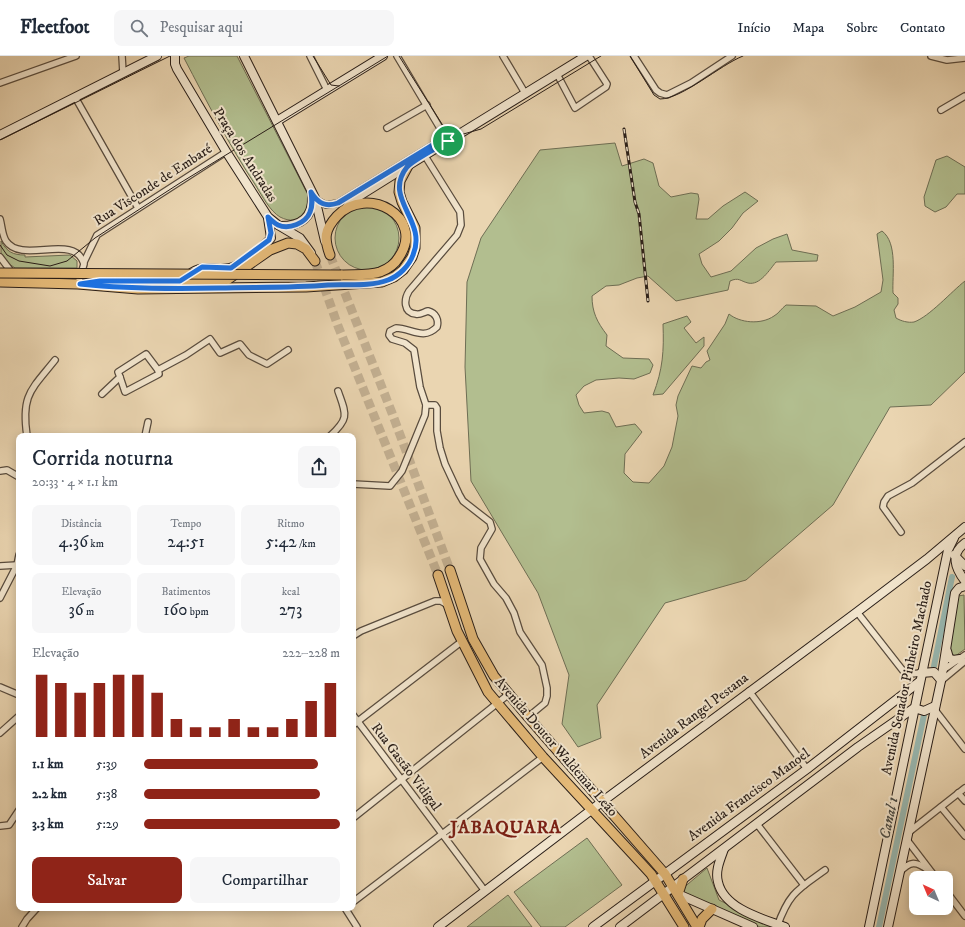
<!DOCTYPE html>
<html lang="pt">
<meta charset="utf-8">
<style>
:root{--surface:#fff;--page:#f6f6f7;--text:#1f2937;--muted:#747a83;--line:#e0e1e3;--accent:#8f2418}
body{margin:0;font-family:"IM FELL DW Pica",serif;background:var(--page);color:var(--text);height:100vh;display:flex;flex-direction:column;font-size:15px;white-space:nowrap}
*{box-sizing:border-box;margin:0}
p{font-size:13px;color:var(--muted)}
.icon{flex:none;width:22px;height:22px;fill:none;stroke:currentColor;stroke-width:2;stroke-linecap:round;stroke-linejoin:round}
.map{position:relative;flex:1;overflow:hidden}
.drawer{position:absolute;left:16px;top:377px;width:340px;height:478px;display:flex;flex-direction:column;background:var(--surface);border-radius:8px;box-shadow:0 2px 10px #0003}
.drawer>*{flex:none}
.needle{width:26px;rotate:316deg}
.controls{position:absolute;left:909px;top:815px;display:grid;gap:8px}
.controls a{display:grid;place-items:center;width:44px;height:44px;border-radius:8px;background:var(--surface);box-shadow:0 2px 10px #0003;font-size:20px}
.pin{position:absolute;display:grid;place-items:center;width:34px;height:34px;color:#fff;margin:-17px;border:2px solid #fff;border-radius:50%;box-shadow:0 1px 4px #0007}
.round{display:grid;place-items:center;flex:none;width:42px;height:42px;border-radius:8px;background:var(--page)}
.headline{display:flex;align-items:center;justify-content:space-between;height:68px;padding:0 16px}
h1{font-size:22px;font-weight:600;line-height:30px}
.figures{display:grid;grid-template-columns:repeat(3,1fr);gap:6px;height:68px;padding:4px 16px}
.figures div{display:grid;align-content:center;border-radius:8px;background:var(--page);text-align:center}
.figures b{font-size:17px;font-weight:600}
.figures small{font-size:11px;font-weight:400}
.figures p{font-size:11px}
.chart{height:112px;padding:8px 16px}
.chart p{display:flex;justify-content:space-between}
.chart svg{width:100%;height:72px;margin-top:4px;stroke:var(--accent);stroke-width:6}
.action{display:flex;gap:8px;margin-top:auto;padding:8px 16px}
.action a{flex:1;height:46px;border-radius:8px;background:var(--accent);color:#fff;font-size:16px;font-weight:600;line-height:46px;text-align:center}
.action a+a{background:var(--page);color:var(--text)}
ul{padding:0 16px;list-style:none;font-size:13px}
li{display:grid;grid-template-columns:64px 48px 1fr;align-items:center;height:30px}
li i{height:10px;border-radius:5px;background:var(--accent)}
header{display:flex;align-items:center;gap:24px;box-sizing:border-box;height:56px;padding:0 20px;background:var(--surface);border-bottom:1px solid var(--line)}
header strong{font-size:19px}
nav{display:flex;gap:22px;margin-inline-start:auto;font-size:14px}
.search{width:280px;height:36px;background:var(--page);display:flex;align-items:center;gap:10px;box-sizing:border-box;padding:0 14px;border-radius:8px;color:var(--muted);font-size:15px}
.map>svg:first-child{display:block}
.green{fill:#b2be8f;stroke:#6e6e54}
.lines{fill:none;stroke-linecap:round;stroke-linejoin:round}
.canal{stroke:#98b8b1;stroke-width:6}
.primary-tunnel{stroke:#c3b092;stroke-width:9;stroke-dasharray:9 4.5;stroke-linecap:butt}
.street-casing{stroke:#594c3e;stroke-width:8}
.secondary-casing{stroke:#291e18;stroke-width:10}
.primary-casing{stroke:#291e18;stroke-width:11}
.street{stroke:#f1e4cc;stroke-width:5.5}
.secondary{stroke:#f1e4cc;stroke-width:8}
.primary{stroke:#e5ba78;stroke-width:9}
.tram{stroke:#291e18;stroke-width:1}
.rail-casing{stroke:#291e18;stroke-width:3}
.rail{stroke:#f1e4cc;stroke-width:1.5;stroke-dasharray:4.5;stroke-linecap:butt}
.primary-bridge-casing{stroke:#291e18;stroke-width:11;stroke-linecap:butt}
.primary-bridge{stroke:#e5ba78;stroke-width:9}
.route-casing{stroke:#fff;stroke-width:8}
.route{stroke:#1a73e8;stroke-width:5}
.labels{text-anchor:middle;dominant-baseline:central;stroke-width:4;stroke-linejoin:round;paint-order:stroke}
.street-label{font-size:14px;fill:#291e18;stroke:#f1e4cc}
.water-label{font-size:15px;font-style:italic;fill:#4a4c46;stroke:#f1e4cc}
.district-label{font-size:18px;font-weight:bold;letter-spacing:1px;fill:#7a1f14;stroke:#f1e4cc}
</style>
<header>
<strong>Fleetfoot</strong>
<div class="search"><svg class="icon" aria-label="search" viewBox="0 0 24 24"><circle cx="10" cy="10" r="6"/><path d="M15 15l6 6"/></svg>Pesquisar aqui</div>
<nav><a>Início</a><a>Mapa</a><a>Sobre</a><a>Contato</a></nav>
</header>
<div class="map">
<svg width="965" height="871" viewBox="0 0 965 871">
<rect width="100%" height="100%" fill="#ead5b1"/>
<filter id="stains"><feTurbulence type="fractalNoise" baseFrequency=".005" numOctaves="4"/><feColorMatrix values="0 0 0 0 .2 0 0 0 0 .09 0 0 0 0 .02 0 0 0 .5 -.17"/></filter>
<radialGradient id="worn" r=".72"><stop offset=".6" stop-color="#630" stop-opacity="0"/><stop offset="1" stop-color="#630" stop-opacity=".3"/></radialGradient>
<g class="green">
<path d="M189 0H237L308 139C310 145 312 153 305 158 297 165 290 166 280 161 270 155 262 140 256 130 229 89 207 46 184 2Z"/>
<path d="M615 87 622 110 644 103 653 107 659 130 671 141 691 137 698 138 699 143 696 163H708L723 150 745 136 758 145 743 157 732 172 719 185 699 198 702 208 711 221 731 215 756 192 773 183 787 178 792 194 818 199 817 205 776 206C770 213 760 230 748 227 740 225 739 221 730 225L728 234 676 245 648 220 637 222 619 229 606 230 592 240C592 256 597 266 607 279L606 290 623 302 649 303 653 309 650 317 634 323 619 322 596 324 584 330 576 339 579 349 584 357 602 355 609 357 616 371 635 368 642 376 625 398 624 417 633 426 649 427 664 410 672 391 678 360 676 349 678 340 692 310 701 312 706 306 710 304 707 295 725 268 729 258C740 267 761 269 774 260 778 258 782 252 786 249L816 250 833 260 855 251 881 236 883 224 877 178 882 175C898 187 892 219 893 237L898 242V248L894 254 896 262C901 265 908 267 914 266 929 261 952 235 965 225V316L931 349 890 351 833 449 746 524 665 547 597 649 601 682 578 691 562 668 569 619 538 537 471 425 465 311 467 226 481 182 540 94Z"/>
<path d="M947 100 965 111V138H957L946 151 935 156 925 150 924 141 936 104Z"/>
<circle cx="367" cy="182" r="32"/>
<path d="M1 185C7 196 13 199 25 199V201L70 199 77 205V212H15L8 207 1 197Z"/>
<path d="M687 260 691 266 684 272 696 287 704 281V290L663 338 653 339C663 313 664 295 663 268Z"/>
<path d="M964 539 965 593 954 601 949 599 958 540Z"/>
<path d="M587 782 622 829 565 871H541L514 836Z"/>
<path d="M707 812 719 844 774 871H760L683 837 682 833Z"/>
<path d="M508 839 532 871H467Z"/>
</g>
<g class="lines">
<g class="canal">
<path d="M934 610 952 521"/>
<path d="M879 871 924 659"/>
</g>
<g class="primary-tunnel">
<path d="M330 199 392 357 450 514"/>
<path d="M315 205 338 270 438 519"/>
</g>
<defs>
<g id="street">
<path d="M122 0 123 17"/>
<path d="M310 0 327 34"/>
<path d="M397 0 447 84"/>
<path d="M503 0 525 37"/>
<path d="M634 0 656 34 660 37 667 39 691 27 732 0"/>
<path d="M931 0 947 4 965 2"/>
<path d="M557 18 575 52 606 31 607 28 589 0"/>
<path d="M0 27 76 0"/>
<path d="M75 41 138 152"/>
<path d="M941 54 965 40"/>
<path d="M387 72 427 49"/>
<path d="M315 143 326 149 338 147 446 81"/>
<path d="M0 163C2 170 2 179 6 185 22 209 75 176 84 208L78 228"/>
<path d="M0 201 19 226"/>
<path d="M84 206 97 179 226 96"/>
<path d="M120 321 125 336 159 318 158 314"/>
<path d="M102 338 120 321 118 316 146 298 158 314 186 299 210 283 220 297 240 288 249 299 267 308 288 294"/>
<path d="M426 349H435L437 352V375L440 392 445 408 459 438 463 445 490 466 492 473 481 492 480 503 494 528 506 542 514 557 520 576 542 609 547 632V640L545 647 528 661"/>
<path d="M27 380C21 339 31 334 55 304"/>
<path d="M145 380 148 366"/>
<path d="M330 380C350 362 346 358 338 335"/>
<path d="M0 415 7 414 19 421"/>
<path d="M353 428 390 430 402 415 425 359 426 349 420 331 414 294 405 287 392 283 389 279 390 275 396 272C411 272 423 285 437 271 439 264 436 257 428 255 424 256 420 259 416 258 403 257 404 243 409 235L457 179 461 169 460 156 425 100"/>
<path d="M901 476 883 451 884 446 888 440 912 427 965 386"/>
<path d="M0 510 17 509"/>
<path d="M0 542 17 509 19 499"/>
<path d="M857 556 904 616 910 618 921 617"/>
<path d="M353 580 361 575 435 545H441L448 549"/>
<path d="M943 614 965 599"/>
<path d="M941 625 965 605"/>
<path d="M0 631 19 639"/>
<path d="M749 635 807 713"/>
<path d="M935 654 965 693"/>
<path d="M353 659 485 835"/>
<path d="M353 669 461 586"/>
<path d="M0 677 19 660"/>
<path d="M958 737 965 745"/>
<path d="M941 751 965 780"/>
<path d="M353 762 509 638"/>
<path d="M757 768 804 829"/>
<path d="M0 770 9 769 19 754"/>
<path d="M909 776 965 732"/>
<path d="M907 784 936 822"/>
<path d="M900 816C910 805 916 805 928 814"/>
<path d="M946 835 965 860"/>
<path d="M353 846 543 701"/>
<path d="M345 852 357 871"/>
<path d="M22 871 27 863 37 852"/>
<path d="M777 871C789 837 797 834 825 814"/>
</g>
<g id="secondary">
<path d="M175 0V8L177 13 227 97 268 161 278 169 300 182 311 197"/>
<path d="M244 0 315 142 325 185"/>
<path d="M277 65 383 0"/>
<path d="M0 79 157 0"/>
<path d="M345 153 356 142 396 117 586 0"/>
<path d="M281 170C301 170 313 161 312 141"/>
<path d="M188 219C206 206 212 216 230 212 239 210 265 190 271 182L268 162"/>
<path d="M965 487C950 498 955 512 965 525"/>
<path d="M954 499 965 510"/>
<path d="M947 595 949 602 953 604 960 603"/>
<path d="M921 617 934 616 941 624"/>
<path d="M724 793C720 804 715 815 718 826 724 853 763 863 785 871"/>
<path d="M678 838 753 871"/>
<path d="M438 871 603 745 857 556 927 503 965 471"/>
<path d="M593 871 807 713 919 626"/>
<path d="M620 871 858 691 914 652 924 655 935 650"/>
<path d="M869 871 945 508 948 494 954 482"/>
<path d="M888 871 941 625 955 537 959 532 965 530"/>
</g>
<g id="primary">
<path d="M330 199C324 183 324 174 337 160 367 128 426 161 399 201 395 208 388 213 380 216 368 220 353 218 341 219"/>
<path d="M101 225 227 224 270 194 288 187 297 188 306 193 315 205"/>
<path d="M0 226 78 228 138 233 306 231 382 226 394 221 403 214 412 201 415 192V172L402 146 399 136 400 125 408 110"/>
<path d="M450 514 473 583 494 620 528 661 665 818 697 871"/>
<path d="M438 519 457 575 488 636 543 701 651 818 684 871"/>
<path d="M678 838 683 823"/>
<path d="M699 871 702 863 712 853"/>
</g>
</defs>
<use href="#street" class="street-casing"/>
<use href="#secondary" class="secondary-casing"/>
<use href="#primary" class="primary-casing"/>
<use href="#street" class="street"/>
<use href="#secondary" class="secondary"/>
<use href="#primary" class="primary"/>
<g class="tram">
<path d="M313 0 331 29 339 30"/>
<path d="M399 0 447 76 452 79H460L481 73 601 0"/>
<path d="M630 0 654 39 660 43C682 43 720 9 743 0"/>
<path d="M0 84 170 0"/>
<path d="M0 189 7 199 19 205 50 210 67 205 95 182 180 127 388 0"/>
</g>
<defs>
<path id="rail" d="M624 73 635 146 639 158 648 245"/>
</defs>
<use href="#rail" class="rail-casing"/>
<use href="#rail" class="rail"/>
<defs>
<path id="primary-bridge" d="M0 217 341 219"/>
</defs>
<use href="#primary-bridge" class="primary-bridge-casing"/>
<use href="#primary-bridge" class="primary-bridge"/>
</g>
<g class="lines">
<defs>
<path id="route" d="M446 81 448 85C439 91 413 104 407 111 382 143 428 164 413 199 409 210 399 220 388 224 370 231 347 228 328 229 292 232 255 231 219 232 172 233 126 233 80 228L100 225H180L202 211 231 212 269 184 271 177 268 161C271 164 274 167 278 169 289 174 306 167 310 156 313 149 312 143 311 136 318 148 326 151 338 147Z"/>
</defs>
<use href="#route" class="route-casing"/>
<use href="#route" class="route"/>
</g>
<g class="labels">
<g class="street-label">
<text transform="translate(245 99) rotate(58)">Praça dos Andradas</text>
<text transform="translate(153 129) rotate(-33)">Rua Visconde de Embaré</text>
<text transform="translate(907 622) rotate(-78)">Avenida Senador Pinheiro Machado</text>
<text transform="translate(694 660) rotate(-37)">Avenida Rangel Pestana</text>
<text transform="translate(556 691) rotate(49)">Avenida Doutor Waldemar Leão</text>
<text transform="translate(406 711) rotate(53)">Rua Gastão Vidigal</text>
<text transform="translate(749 739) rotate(-36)">Avenida Francisco Manoel</text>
</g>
<g class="water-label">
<text transform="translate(889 762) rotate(-78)">Canal 1</text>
</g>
<g class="district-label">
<text x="506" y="772">JABAQUARA</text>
</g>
</g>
<rect width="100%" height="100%" filter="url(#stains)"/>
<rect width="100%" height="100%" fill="url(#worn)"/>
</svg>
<div class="controls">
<a><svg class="needle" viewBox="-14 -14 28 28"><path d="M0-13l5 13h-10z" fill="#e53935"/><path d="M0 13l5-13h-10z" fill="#747a83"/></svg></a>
</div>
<div class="pin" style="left:448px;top:85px;background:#1e9e55"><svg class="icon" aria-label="arrive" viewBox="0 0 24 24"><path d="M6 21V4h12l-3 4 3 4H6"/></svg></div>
<section class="drawer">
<div class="headline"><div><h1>Corrida noturna</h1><p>20:33 · 4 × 1.1 km</p></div><a class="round"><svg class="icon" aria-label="share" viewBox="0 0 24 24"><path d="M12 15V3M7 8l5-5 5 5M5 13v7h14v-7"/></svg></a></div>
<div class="figures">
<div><p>Distância</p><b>4.36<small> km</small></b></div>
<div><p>Tempo</p><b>24:51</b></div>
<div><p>Ritmo</p><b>5:42<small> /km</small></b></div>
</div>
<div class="figures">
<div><p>Elevação</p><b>36<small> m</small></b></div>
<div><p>Batimentos</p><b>160<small> bpm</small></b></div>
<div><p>kcal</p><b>273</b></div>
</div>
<div class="chart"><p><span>Elevação</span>222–228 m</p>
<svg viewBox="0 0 160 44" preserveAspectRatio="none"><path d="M5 44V6M15 44V11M25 44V17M35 44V11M45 44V6M55 44V6M65 44V17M75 44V33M85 44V38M95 44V38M105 44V33M115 44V38M125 44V38M135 44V33M145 44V22M155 44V11"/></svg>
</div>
<ul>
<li><b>1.1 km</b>5:39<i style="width:89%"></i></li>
<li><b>2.2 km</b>5:38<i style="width:90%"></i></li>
<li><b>3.3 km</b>5:29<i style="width:100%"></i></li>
</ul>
<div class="action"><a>Salvar</a><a>Compartilhar</a></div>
</section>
</div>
